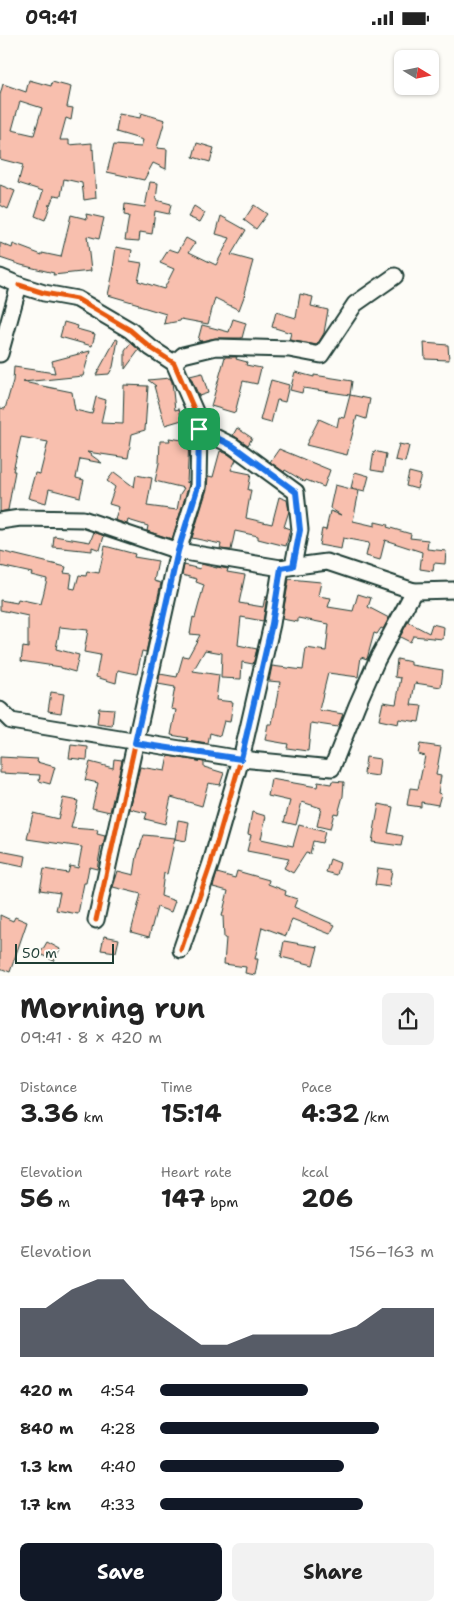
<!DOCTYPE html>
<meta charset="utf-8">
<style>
:root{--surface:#fff;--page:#f2f2f2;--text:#222;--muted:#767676;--accent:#111827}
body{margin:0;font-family:"Shantell Sans",sans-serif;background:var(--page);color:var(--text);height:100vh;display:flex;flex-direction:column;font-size:19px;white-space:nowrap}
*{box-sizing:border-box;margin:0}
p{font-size:16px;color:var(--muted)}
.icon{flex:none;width:28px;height:28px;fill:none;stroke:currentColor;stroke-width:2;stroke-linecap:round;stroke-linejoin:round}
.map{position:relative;height:941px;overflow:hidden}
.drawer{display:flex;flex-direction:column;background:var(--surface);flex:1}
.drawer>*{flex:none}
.needle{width:32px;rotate:100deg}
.buttons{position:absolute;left:394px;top:15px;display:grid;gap:10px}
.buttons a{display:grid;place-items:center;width:45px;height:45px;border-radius:8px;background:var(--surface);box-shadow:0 1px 4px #0004;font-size:25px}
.scale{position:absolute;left:15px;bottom:12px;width:99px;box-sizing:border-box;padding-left:5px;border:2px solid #1f3d34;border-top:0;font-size:14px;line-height:18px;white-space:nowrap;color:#1f3d34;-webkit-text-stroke:4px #fdfcf7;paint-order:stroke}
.pin{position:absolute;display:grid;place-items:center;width:42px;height:42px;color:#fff;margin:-21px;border-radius:10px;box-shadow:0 2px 8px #0006}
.round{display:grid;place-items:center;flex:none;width:52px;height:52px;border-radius:8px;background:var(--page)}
.summary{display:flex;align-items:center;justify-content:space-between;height:85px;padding:0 20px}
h1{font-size:28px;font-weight:700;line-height:38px}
.figures{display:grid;grid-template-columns:repeat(3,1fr);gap:8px;height:85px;padding:5px 20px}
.figures div{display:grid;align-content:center}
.figures b{font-size:25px;font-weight:700}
.figures small{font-size:14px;font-weight:400}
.figures p{font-size:14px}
.chart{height:140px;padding:10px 20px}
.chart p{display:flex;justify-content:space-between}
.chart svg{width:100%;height:90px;margin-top:5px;fill:var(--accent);opacity:.7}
.action{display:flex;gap:10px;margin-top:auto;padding:10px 20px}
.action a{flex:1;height:58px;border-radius:8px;background:var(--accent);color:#fff;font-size:20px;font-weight:700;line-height:58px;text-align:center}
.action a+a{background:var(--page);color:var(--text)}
ul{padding:0 20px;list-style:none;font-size:16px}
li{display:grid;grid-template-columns:80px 60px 1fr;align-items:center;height:38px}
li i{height:12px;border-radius:6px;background:var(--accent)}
.status{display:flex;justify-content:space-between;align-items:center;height:35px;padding:0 25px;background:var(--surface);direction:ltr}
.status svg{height:14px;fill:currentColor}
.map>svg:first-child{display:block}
.building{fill:#f8bfae;stroke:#1f3d34;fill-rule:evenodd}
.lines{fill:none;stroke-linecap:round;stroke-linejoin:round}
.street-casing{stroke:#1f3d34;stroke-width:19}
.street{stroke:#fdfcf7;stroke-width:15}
.cycleway-casing{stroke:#fdfcf7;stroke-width:8}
.cycleway{stroke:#e8590c;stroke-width:5}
.route-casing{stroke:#fff;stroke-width:10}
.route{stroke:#1a73e8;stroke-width:6}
</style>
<div class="status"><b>09:41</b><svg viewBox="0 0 49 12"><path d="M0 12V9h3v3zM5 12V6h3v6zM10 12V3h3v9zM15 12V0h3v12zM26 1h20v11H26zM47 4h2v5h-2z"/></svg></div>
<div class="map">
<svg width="454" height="941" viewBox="0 0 454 941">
<rect width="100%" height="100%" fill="#fdfcf7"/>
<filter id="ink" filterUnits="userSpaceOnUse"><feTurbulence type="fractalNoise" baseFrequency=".02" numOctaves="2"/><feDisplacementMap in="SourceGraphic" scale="10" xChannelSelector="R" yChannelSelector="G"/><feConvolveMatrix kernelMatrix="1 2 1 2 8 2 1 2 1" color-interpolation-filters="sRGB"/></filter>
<g filter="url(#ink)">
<g class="building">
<path d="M29 45 51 51 52 47 71 52 67 72 73 73 71 85 66 83 60 105H69V110L92 108V115L93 114 96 163 84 165 82 148 64 144 61 161 54 160 50 170H48L50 171 45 185 35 181 43 156 18 148 23 130 0 124V60L3 49 26 57ZM20 66 42 73 34 100 12 95Z"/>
<path d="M141 78 165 85 157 113 167 114 166 134 153 128 144 145 107 137 114 110 141 112 143 105 116 97 119 79 140 83Z"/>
<path d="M197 108 214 113 210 127 193 122Z"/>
<path d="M150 147 158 148 156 165 171 169 169 179 155 176 152 199 140 197 139 206 125 205 129 181 124 180 125 169 145 172Z"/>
<path d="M0 150 15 156 8 174 0 170Z"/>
<path d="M254 170 267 179 256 194 244 185Z"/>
<path d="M194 171 205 178 200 187 188 182Z"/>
<path d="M86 179 104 183 99 204 87 201 91 236 53 240 54 238 21 230 0 223V208L12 213 13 209 42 220V218L61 222 71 180 87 184Z"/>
<path d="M221 181 246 195 231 220 253 226 244 258 245 259 239 275 215 263 208 289 181 284 180 286 164 289 166 279 139 271V269L108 260 114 233H113L116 212 132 215 130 226 142 228 138 246 164 254 174 234 160 228 169 214 178 217 186 203 195 208 189 217 216 230 230 203 216 199Z"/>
<path d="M300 259 313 262 311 271 328 275 324 298 317 310 289 305 291 298 272 292 276 277 296 283Z"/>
<path d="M233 284 246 288 242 303H216L201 306 198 305 202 290 229 297Z"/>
<path d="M64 287 78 291 77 294 95 299 92 311 60 302Z"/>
<path d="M116 304 118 305 113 332 109 339 96 340Z"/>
<path d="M131 308 139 315 125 334V316Z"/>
<path d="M424 308 448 310 449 325 425 324Z"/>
<path d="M90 316 83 341 23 347 72 357 75 375 92 379 96 362 106 365 101 388 123 389 124 350 148 351 145 395 132 399 128 423 87 417 102 428 80 424 76 443 84 445 80 462 49 454 46 468 28 463 35 438 40 439 48 407 21 402 13 436H15L8 475 0 477V373L5 374 13 346 14 332 55 338 52 326Z"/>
<path d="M225 322H237L236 324 247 327 246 330 261 333 257 349 243 346 235 378 211 371Z"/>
<path d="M295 337 314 342V340L352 346 350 360 370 364 366 384 357 381 347 420 306 410 319 384 337 392 339 382 344 383 350 360 303 353 302 358 290 355Z"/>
<path d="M202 338 208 358 199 361 190 341Z"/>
<path d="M170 343 172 347 175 375 179 374 182 385 165 390 154 351H156L148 345Z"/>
<path d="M271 345 289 350 285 367 277 365 271 388 260 385Z"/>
<path d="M237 393 252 403 248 410 233 400Z"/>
<path d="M169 403 189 406 187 448 189 446V450L172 504 147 496 148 491 128 485 127 489 115 485 119 472 109 469 115 452 107 446 114 437 134 452 136 440 152 443 147 471 177 475 180 459 184 453 155 446 159 428 160 406H170Z"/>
<path d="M399 409 409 411 405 427 395 425Z"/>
<path d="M279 414 330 435 324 452 306 445 305 447 285 435 284 437 270 427Z"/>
<path d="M220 416 228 419 236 425 231 435 251 439 248 455H251L246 483 272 489 279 462 287 465 289 476 284 492 290 494 286 511 258 504V501L235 496 231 515 220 514 221 509 192 503 207 454 208 441 213 442Z"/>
<path d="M374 416 386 419 383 437 371 435Z"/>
<path d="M355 437 369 441 365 456 351 453Z"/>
<path d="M409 437 421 440 417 454 406 451Z"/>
<path d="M335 450 359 456 353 486 375 491V487L388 490 387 492 411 499 410 503 428 505 427 514 446 516 445 529 434 528 433 536 420 534 422 517 385 505 380 525 366 521 369 508 343 503 341 514 319 510 322 494 326 495 330 476 341 480 330 473Z"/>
<path d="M94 497 104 501 100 515 92 512V516L53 512 54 501 90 507Z"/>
<path d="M105 511 135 519 134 522 158 526 154 546 161 548 146 617 142 616 137 639 118 635 116 648 96 642 100 620 84 617 88 595 60 592 56 614 79 620 75 637 61 633V632L21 626 23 612 28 613V581L0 575V565L17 568 18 564 41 569 47 544 31 540 32 538 0 531V516L66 532 64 538 72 539 70 553 75 554 79 540 86 541 87 536 99 538Z"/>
<path d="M201 529 217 533V532L228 534 227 537 245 540 239 568 263 572 265 562H267L263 586 241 582 238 610 257 614 253 629 242 627 241 644 221 643 222 618 205 615 193 636 219 640 216 665 233 667 230 687 224 686 220 701 210 698 208 709 187 706 188 703 171 700 176 675 171 674 175 652 158 649 160 639 177 642 183 621 188 622 200 600 190 599 193 582 195 583 204 550 196 547 197 544 182 540 184 530 200 534Z"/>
<path d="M289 544 321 547 318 561 331 563 328 572 353 576 358 559 371 563 368 572 389 583 383 594 381 593 377 599 374 598 367 624 361 622 358 642 328 638 319 675 343 679 338 692 311 688 308 716 287 713 288 709 265 705 268 689H272L280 647 269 646 272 631 303 635 306 613 326 616 329 589 298 583V587L282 584Z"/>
<path d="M408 587 429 598 432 589 444 592 443 604 413 601 410 607 400 602Z"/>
<path d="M397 624 411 627V630L443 635 441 652 415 648 411 670 422 671 419 687 399 684 398 689 379 685 383 667 396 669 401 643 395 642Z"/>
<path d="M51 657 64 659 61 678 48 676Z"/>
<path d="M99 673 114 674 112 691 97 689Z"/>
<path d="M420 709 441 712 436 740 441 741 438 758 441 759 438 770 421 767V772L407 770 410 753 418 754 425 721 418 719Z"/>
<path d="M71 710 88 712 87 725 69 723Z"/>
<path d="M168 721 204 727V732L224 738 220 750 208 748 202 771 171 762 165 789 145 784 147 778 130 774 140 732 165 736Z"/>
<path d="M0 722 38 724 37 727 55 732 50 749 39 746 40 740 0 738Z"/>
<path d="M366 722 380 724 378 741 364 739Z"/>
<path d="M114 724 122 725 110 777 92 773 98 748 85 745 90 727 113 733Z"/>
<path d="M271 744 317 752 318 747 331 749 332 746 344 747 343 761 338 779 334 778 330 794 317 791 321 773 302 767 296 790 284 787 290 766 268 761Z"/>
<path d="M63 763 78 766 71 793 98 795 97 799 105 801 103 812H101L97 834 89 832 86 848H84L78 879 56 875 60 858 40 855 44 834 68 838 70 831 78 833 82 812 27 804 33 778 58 784Z"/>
<path d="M379 769 393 772 388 798 403 801 401 811 372 807Z"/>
<path d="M252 777 266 781 261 804 293 811 299 790 325 797 322 808 313 806 310 819 306 818 293 838 284 833 289 824 247 816 251 800 248 799Z"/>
<path d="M178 785 189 787 186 806 175 804Z"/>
<path d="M144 800 175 803 167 839 164 838 161 861 175 866 171 877 157 872 149 902 131 897 141 859 113 852 118 836 134 840 137 821Z"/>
<path d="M0 816 26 821 24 832 0 827Z"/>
<path d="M330 824 340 828 337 840 326 837Z"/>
<path d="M378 833 392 835 389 852 375 850Z"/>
<path d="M237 836 269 845 268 849 286 856 285 860 297 864 294 872 335 890 330 899 292 884 286 901 262 892 255 924H258L255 940 245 938 246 932 224 929 226 903H224L223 881H222L228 856 213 852 217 838 235 843Z"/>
<path d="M0 880 13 886 15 882 27 887 10 937 0 933Z"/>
<path d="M104 901 119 904 116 917 101 915Z"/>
<path d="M284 906 318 912 313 930 281 922Z"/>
<path d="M47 907 60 914 54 926 40 919Z"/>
</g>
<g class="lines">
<defs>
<g id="street">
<path d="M0 242 19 250 0 319"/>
<path d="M19 250 44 258 77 264 130 295 151 313 174 328 197 381 199 394 198 451 178 516 96 885"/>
<path d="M174 328 183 320 216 312 289 314 321 320 355 269 395 241"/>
<path d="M0 486 20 483 83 484 178 516 281 533 327 527 414 556 454 555"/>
<path d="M0 675 11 686 241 724 332 733 357 670 377 625 414 556"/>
<path d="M181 915 211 828 241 724 272 589 281 533 293 531 300 495 296 457 233 411 199 394"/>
</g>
</defs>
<use href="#street" class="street-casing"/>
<use href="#street" class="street"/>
<defs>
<g id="cycleway">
<path d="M19 250 44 258 77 264 130 295 151 313 174 328 197 381 199 394 198 451 178 516 96 885"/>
<path d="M181 915 211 828 241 724 272 589 281 533 293 531 300 495 296 457 233 411 199 394"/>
</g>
</defs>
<use href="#cycleway" class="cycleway-casing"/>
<use href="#cycleway" class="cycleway"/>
</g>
</g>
<g class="lines" filter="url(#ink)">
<defs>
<path id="route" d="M199 394 233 411 296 457 300 495 293 531 281 533 272 589 241 724 135 708 178 516 198 451Z"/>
</defs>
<use href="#route" class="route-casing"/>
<use href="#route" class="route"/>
</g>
</svg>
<div class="buttons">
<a><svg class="needle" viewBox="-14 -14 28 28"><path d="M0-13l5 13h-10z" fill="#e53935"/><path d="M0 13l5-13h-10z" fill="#767676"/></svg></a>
</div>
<div class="scale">50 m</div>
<div class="pin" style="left:199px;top:394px;background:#1e9e55"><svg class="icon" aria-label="arrive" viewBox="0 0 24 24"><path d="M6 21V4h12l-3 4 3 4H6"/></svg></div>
</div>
<section class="drawer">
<div class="summary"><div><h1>Morning run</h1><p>09:41 · 8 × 420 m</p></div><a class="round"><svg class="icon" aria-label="share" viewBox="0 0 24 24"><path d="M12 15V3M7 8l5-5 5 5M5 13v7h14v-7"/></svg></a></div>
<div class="figures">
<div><p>Distance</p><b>3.36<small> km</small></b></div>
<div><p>Time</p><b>15:14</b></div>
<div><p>Pace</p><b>4:32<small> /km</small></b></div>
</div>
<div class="figures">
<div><p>Elevation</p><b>56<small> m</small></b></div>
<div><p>Heart rate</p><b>147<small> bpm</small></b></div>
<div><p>kcal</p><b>206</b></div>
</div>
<div class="chart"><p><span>Elevation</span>156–163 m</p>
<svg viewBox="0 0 160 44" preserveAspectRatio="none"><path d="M0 44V20L10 20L20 11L30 6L40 6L50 20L60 29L70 38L80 38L90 33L100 33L110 33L120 33L130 29L140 20L150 20L160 20V44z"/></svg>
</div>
<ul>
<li><b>420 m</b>4:54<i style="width:54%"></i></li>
<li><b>840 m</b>4:28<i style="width:80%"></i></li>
<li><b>1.3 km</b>4:40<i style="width:67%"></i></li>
<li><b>1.7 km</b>4:33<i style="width:74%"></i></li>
</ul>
<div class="action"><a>Save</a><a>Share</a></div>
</section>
